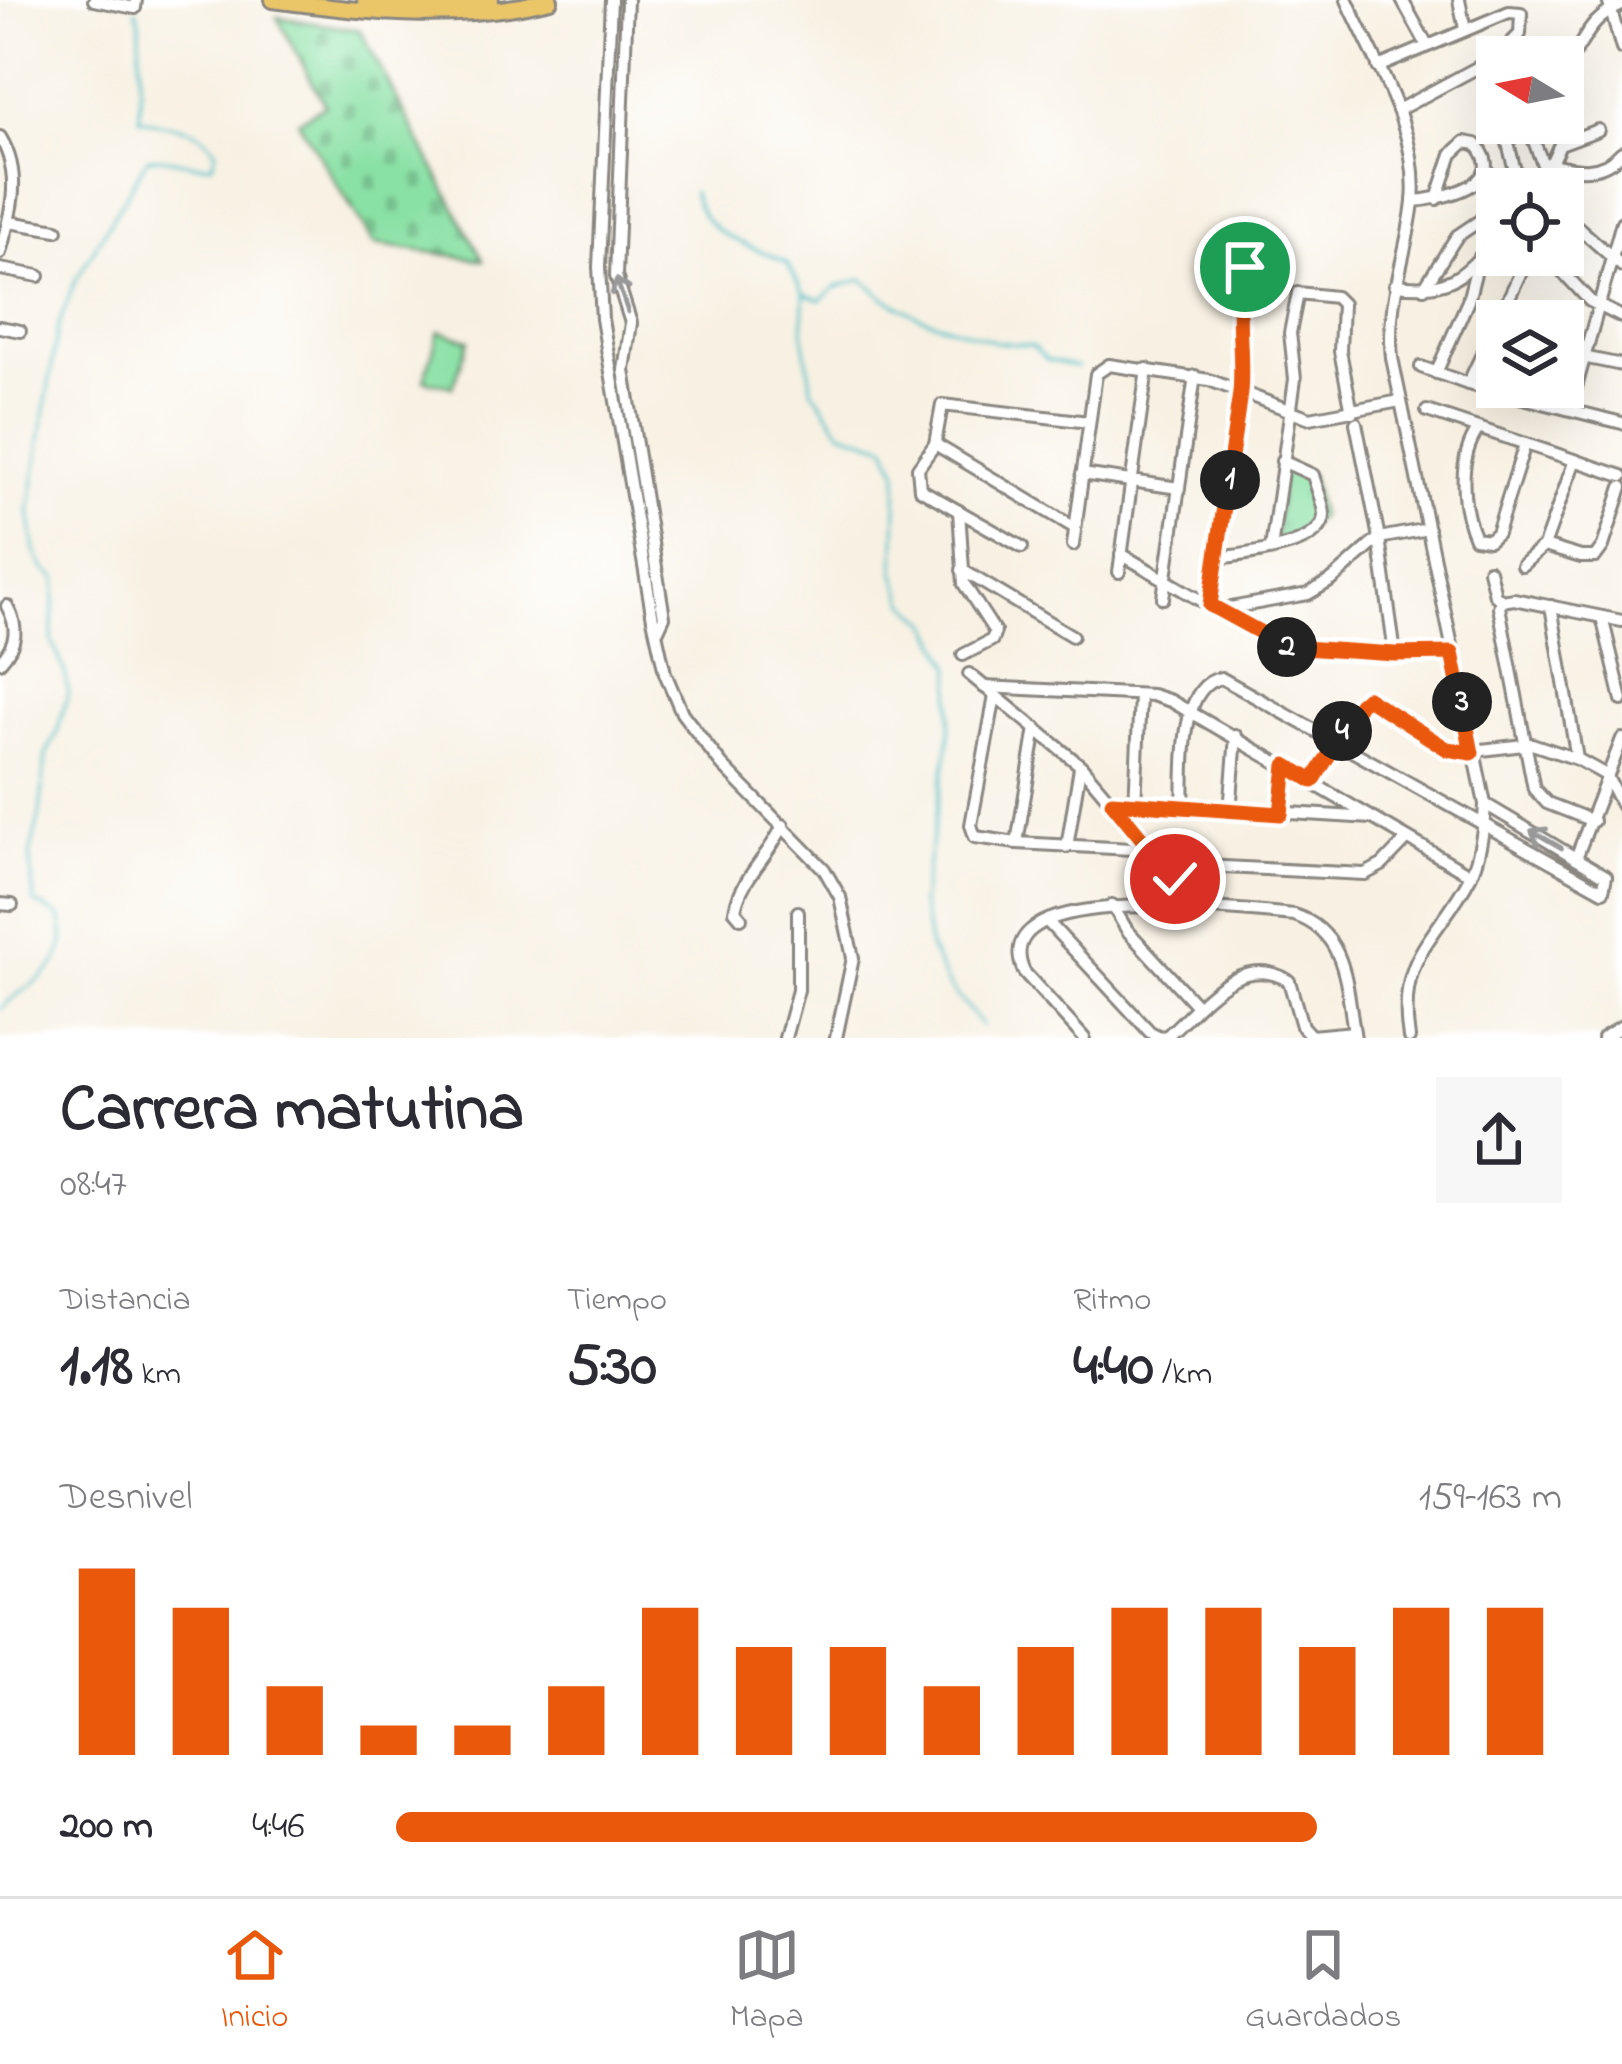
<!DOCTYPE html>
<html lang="es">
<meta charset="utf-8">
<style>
:root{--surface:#fff;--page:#f7f7f7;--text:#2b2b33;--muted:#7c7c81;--line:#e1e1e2;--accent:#ea580c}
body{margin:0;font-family:"Indie Flower",sans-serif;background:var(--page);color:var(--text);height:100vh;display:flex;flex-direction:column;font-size:45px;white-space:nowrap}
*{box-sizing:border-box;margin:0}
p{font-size:39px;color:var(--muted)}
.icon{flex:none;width:66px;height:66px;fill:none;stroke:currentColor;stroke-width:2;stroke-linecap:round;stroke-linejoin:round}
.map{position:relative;height:1038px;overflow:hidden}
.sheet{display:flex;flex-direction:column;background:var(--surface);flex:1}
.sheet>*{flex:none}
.needle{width:78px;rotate:280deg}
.fabs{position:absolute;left:1476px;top:36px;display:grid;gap:24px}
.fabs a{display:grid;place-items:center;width:108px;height:108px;border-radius:0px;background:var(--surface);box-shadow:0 12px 48px #0002;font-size:60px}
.pin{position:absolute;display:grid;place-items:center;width:102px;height:102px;color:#fff;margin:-51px;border:6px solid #fff;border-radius:50%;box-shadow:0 3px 12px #0007}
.km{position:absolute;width:60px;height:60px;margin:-30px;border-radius:50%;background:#222;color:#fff;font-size:33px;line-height:60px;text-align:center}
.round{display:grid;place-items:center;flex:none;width:126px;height:126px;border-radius:0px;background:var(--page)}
.summary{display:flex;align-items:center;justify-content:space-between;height:204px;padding:0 60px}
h1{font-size:66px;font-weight:700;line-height:90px}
.metrics{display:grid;grid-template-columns:repeat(3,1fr);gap:18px;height:204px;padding:12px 60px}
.metrics div{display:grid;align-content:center}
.metrics b{font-size:60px;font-weight:700}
.metrics small{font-size:33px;font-weight:400}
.metrics p{font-size:33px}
.chart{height:336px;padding:24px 60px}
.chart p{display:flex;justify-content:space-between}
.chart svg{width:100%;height:216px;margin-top:12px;stroke:var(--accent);stroke-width:6}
ul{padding:0 60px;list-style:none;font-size:39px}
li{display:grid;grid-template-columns:192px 144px 1fr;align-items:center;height:90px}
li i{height:30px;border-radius:15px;background:var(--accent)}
.tabs{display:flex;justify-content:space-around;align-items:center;height:168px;border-top:3px solid var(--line);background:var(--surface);font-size:33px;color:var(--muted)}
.tabs a{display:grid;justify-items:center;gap:6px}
.tabs .selected{color:var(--accent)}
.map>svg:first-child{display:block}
.cemetery{fill:url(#cemetery-stones);stroke:#537e60;stroke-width:3}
.park{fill:url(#park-tufts);stroke:#537e60;stroke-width:3}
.pitch{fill:#8ae1a5;stroke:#537e60;stroke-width:3}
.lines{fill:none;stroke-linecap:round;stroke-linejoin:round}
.stream{stroke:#52c0c7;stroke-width:3}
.minor-casing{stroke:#8a8680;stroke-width:16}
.major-casing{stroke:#8a8680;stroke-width:20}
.minor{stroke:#fff;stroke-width:10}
.major{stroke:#ebc669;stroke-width:14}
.oneway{stroke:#999}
.route-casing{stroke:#fff;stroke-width:24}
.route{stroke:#ea580c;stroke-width:15}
</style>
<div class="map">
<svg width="1622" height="1038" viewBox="0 0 1622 1038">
<defs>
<pattern id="cemetery-stones" width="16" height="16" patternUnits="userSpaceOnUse" patternTransform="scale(3)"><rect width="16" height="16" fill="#8ae1a5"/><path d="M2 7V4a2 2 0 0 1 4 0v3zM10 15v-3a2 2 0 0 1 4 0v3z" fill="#76c08d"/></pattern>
<pattern id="park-tufts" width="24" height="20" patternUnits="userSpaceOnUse" patternTransform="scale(3)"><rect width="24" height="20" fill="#8ae1a5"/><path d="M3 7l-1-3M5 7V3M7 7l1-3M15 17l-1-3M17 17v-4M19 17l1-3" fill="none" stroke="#76c08d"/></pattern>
</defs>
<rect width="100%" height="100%" fill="#fff"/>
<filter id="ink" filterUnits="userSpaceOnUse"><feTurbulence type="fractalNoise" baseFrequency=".00833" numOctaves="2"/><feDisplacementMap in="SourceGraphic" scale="24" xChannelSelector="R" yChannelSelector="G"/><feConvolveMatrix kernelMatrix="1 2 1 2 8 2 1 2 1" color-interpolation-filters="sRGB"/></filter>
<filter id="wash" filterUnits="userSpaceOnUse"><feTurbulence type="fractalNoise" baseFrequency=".004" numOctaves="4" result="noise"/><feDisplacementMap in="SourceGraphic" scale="48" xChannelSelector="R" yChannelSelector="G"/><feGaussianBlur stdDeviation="2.7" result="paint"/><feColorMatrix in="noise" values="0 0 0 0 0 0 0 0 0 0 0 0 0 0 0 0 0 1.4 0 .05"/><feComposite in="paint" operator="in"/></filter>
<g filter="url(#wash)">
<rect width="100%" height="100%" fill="#f8f1e3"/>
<path class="cemetery" d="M277 17 360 30 483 260 374 244 298 121 325 105Z"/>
<path class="park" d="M1283 465 1311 475 1320 516 1296 540H1275Z"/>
<path class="pitch" d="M439 331 469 340 453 387 424 380Z"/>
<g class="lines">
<g class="stream">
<path d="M693 192C705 240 750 243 787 263L804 294 803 335 812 389 841 431 887 446 898 472 895 572 906 602 929 623 952 667 950 736 921 902 930 949 949 987 982 1025"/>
<path d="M804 294 821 300 834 288 863 279 883 297 920 317 997 342 1032 346 1047 360 1077 367"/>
<path d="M0 1009C30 979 76 972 60 917L34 902 30 855 40 813 46 755 57 733 68 693 65 672 52 641 56 578 43 568 35 551 29 511 58 327 75 281 148 158C170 155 190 168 212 164L216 152C201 122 169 129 140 118V22L136 9"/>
</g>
</g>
</g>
<g filter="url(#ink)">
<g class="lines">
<defs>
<g id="minor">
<path d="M94 0 135 8 136 0"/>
<path d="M611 0 599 267 602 319 653 619 665 673 682 713 722 765 824 869 840 897 853 958 836 1038"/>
<path d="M627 0 616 276 631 323 624 370 664 617 658 630"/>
<path d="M1347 0C1375 63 1420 130 1413 202 1407 255 1386 303 1392 358L1485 804C1484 826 1480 856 1470 877 1437 940 1396 955 1409 1038"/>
<path d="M1402 0 1427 45"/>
<path d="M1459 0 1465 29"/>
<path d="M1608 0 1622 49"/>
<path d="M1378 67 1509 12 1521 13 1520 34 1497 57"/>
<path d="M1563 68C1587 42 1585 21 1622 5"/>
<path d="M1563 102 1565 101"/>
<path d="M1398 110 1497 57"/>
<path d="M1503 123 1514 167 1526 189"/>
<path d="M1533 123 1532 136 1545 170"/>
<path d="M0 137C23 175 11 213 0 253"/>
<path d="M1548 163C1577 170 1600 176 1622 152"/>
<path d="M1484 172 1524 186"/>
<path d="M1539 189 1560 144 1598 130"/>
<path d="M1413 201C1440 199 1512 185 1476 144L1465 142 1452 154 1437 199"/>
<path d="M1563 214 1622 266"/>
<path d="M9 222 57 230"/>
<path d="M1547 255 1590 301 1622 317"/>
<path d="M0 269 39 276"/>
<path d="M1395 285C1451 291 1462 278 1497 238"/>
<path d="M1424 288 1457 236 1497 209"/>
<path d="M0 327 20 331"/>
<path d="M1563 353 1622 365"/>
<path d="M1421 367 1468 384 1622 423"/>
<path d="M1436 373 1468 301 1479 258"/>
<path d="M1468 384 1529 255"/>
<path d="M1570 409 1622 222"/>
<path d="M1427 411 1622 476"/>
<path d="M1356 423 1379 538 1395 654"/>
<path d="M1479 428C1457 457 1461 506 1475 538L1489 540 1497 533 1525 444"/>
<path d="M935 444 1075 528"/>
<path d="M1082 474 1179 488"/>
<path d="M959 511 964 584 995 632 992 640 963 655"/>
<path d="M1073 545 1096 374 1109 365 1209 380 1310 418 1400 401"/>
<path d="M1544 546 1581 557H1595L1603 546 1622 487"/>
<path d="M1022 547 920 489 918 468 935 444 942 405 1089 422"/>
<path d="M1271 549 1295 379 1290 333 1298 293 1335 297 1342 304 1340 351 1352 412"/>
<path d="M1121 554 1258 634 1287 647 1395 654 1452 653"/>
<path d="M1219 558C1243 554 1325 548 1324 514 1323 502 1316 487 1313 475L1282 461"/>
<path d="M1522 565 1544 546 1575 460"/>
<path d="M962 570 1072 636"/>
<path d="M1489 570 1495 595 1502 601"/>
<path d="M1119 572 1147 369"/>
<path d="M1163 598 1195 376"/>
<path d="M1210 605 1240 393C1244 350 1234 310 1245 267"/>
<path d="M1551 606 1577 759"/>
<path d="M1219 610 1308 594 1332 580 1379 538 1428 529"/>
<path d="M1602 617 1622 700"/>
<path d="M0 662C17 643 19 628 7 606"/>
<path d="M969 674 1081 766 1172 874 1175 907"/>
<path d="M984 687 1152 695 1171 701 1471 875"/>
<path d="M995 696 971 825 975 837 1017 843 1151 850"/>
<path d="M1313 781 1360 704 1367 698 1457 753 1532 744 1577 759 1606 775 1622 806"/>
<path d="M1111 802 1372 818"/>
<path d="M1135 805 1140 695"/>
<path d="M1183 809C1185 774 1177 686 1221 678L1603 891 1606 876 1485 804"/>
<path d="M1230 812 1236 736"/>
<path d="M1281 815 1286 765"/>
<path d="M1593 821 1547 803 1534 789 1499 607 1502 601 1514 599 1622 621"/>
<path d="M1017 843 1036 728"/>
<path d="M1067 847 1080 767"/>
<path d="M1576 858 1622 739"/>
<path d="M1204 866 1365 874 1382 865 1407 839"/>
<path d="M0 904 12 905"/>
<path d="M1112 905 1127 930 1196 1005"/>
<path d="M741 918 735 911C740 878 770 856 783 825"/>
<path d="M1047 921 1150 1032 1160 1037 1167 1036C1200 1007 1239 950 1289 981L1302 1026 1311 1036 1354 1032"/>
<path d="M785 1038 798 990V912"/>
<path d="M1084 1038 1024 972C981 877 1254 912 1294 915 1349 933 1346 989 1355 1038"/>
<path d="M1603 1038 1622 1026"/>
</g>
<g id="major">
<path d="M273 0C370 13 454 23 550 0"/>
<path d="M365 0 425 6 491 0"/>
</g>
</defs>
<use href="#minor" class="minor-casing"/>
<use href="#major" class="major-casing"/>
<use href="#minor" class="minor"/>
<use href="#major" class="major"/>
</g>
<defs><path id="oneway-shaft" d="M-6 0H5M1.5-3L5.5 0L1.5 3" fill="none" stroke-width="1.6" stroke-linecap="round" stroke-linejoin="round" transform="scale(3)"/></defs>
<g class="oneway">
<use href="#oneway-shaft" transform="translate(622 295) rotate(-109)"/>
<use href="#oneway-shaft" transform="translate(1546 839) rotate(-150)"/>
</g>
</g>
<g class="lines" filter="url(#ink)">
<defs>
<path id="route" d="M1175 879 1112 802 1281 814 1286 765 1313 781 1360 704 1367 698 1447 749 1472 753 1452 653 1395 654 1287 647 1210 605 1240 393C1244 350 1233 310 1245 267"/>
</defs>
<use href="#route" class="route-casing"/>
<use href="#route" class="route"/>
</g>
</svg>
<div class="fabs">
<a><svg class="needle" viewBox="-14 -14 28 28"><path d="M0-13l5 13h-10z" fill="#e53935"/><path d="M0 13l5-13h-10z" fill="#7c7c81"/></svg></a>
<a><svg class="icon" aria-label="locate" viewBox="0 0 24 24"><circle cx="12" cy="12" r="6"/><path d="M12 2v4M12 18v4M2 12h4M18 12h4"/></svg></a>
<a><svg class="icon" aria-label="layers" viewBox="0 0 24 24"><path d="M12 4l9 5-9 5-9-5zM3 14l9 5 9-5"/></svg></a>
</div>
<div class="pin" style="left:1245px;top:267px;background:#1e9e55"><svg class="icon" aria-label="arrive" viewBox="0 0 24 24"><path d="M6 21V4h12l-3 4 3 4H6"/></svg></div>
<div class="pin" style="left:1175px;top:879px;background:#d93025"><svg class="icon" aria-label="check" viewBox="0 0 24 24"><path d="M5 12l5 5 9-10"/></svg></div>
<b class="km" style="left:1230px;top:480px">1</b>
<b class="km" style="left:1287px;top:647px">2</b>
<b class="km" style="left:1462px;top:702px">3</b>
<b class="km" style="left:1342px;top:731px">4</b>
</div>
<section class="sheet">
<div class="summary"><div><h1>Carrera matutina</h1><p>08:47</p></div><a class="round"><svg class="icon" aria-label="share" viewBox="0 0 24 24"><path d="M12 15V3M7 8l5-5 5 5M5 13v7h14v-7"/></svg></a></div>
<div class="metrics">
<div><p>Distancia</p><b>1.18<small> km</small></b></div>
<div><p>Tiempo</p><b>5:30</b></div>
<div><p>Ritmo</p><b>4:40<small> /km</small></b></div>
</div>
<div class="chart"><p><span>Desnivel</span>159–163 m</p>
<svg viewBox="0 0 160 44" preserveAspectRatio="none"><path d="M5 44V6M15 44V14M25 44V30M35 44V38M45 44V38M55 44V30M65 44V14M75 44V22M85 44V22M95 44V30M105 44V22M115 44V14M125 44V14M135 44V22M145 44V14M155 44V14"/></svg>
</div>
<ul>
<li><b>200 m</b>4:46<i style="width:79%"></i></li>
</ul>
</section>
<nav class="tabs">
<a class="selected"><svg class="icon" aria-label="home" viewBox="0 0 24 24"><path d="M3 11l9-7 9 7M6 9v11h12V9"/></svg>Inicio</a>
<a><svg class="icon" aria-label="map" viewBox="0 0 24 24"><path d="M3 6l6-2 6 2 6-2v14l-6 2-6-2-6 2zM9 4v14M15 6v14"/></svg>Mapa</a>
<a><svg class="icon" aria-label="saved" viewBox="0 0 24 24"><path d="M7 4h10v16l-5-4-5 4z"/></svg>Guardados</a>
</nav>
